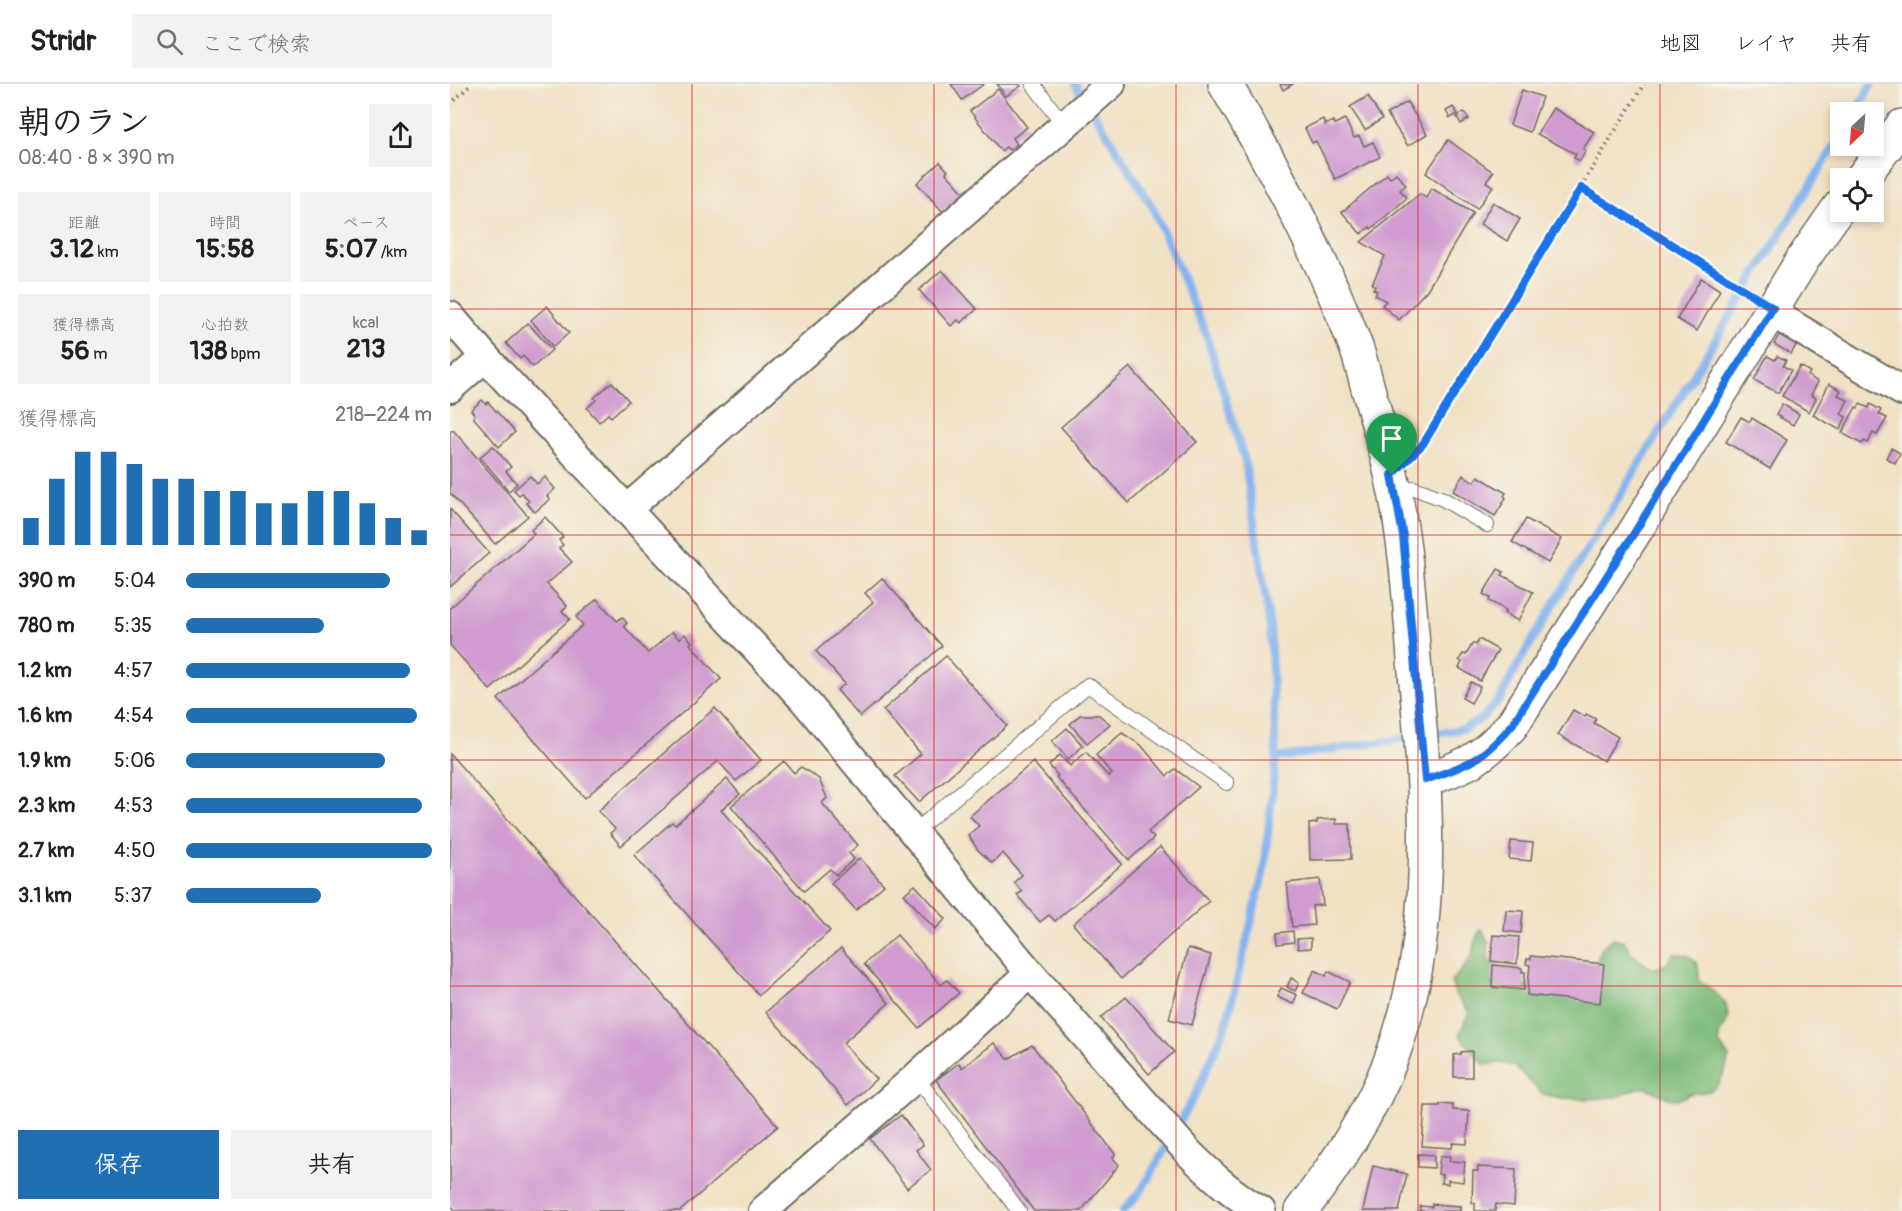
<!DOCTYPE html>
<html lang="ja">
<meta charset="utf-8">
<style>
:root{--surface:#fff;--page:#f2f2f2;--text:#202124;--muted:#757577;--line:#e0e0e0;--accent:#1f6fb2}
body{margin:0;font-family:Pangolin,"Klee One",sans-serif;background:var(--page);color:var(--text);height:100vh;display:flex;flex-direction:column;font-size:22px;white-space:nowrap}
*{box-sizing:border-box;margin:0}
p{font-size:20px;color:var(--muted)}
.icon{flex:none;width:33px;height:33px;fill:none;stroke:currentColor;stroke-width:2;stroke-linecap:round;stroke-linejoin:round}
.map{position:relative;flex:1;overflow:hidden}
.details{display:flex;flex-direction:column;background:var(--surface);width:450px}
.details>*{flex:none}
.needle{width:39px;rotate:206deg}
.buttons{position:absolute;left:1380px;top:18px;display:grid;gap:12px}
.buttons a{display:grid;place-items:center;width:54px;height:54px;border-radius:0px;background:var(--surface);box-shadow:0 3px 9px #0003;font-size:30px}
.pin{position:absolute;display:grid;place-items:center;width:51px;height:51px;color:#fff;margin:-62px -26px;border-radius:50% 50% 50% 0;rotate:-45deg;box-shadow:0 0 6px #0007}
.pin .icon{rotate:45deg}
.round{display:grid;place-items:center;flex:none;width:63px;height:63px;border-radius:0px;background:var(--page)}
.overview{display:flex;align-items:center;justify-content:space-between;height:102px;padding:0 18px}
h1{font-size:33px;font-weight:800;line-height:45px}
.figures{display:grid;grid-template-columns:repeat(3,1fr);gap:9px;height:102px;padding:6px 18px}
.figures div{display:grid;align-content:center;border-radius:0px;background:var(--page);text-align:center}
.figures b{font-size:26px;font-weight:800}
.figures small{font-size:16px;font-weight:400}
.figures p{font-size:16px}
.chart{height:168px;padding:12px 18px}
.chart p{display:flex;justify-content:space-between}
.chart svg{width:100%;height:108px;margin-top:6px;stroke:var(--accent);stroke-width:6}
.button{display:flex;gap:12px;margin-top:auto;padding:12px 18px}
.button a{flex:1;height:69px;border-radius:0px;background:var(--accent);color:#fff;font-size:24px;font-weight:800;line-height:69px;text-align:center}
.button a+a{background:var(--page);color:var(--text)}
ul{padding:0 18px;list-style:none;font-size:20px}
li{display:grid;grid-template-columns:96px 72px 1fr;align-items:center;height:45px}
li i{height:15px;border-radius:8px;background:var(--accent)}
header{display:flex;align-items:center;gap:36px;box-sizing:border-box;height:84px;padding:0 30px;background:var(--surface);border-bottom:2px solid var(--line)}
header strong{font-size:28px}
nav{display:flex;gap:33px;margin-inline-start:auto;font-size:21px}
.search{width:420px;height:54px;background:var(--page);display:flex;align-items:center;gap:15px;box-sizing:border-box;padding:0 21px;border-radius:0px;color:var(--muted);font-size:22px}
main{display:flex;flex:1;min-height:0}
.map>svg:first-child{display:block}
.forest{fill:#7dbb7a;stroke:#547352;stroke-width:1.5}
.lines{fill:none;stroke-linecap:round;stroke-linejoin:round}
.stream{stroke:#84b4ef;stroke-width:8}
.building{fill:#d09bd0}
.service-casing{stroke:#706b61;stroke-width:16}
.minor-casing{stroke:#706b61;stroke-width:32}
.tertiary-casing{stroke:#706b61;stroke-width:36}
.path{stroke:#706b61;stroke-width:4;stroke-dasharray:1.5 4.5;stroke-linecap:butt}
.service{stroke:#fff;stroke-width:14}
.minor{stroke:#fff;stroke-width:28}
.tertiary{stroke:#fff;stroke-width:33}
.route-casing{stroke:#fff;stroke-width:12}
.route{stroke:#1a73e8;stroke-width:8}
.grid{fill:none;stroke:#d62828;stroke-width:1.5;stroke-opacity:0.55}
</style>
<header>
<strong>Stridr</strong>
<div class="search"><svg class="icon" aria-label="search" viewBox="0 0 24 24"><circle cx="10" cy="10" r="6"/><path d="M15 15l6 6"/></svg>ここで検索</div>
<nav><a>地図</a><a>レイヤ</a><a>共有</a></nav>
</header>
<main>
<section class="details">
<div class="overview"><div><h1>朝のラン</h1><p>08:40 · 8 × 390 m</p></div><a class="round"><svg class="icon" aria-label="share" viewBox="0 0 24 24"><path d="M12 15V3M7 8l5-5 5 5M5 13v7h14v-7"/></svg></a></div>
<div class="figures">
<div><p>距離</p><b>3.12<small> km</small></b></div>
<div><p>時間</p><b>15:58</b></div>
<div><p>ペース</p><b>5:07<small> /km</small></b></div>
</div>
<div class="figures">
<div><p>獲得標高</p><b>56<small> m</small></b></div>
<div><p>心拍数</p><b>138<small> bpm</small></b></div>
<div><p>kcal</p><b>213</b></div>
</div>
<div class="chart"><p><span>獲得標高</span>218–224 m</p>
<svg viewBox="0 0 160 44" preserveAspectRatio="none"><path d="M5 44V33M15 44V17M25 44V6M35 44V6M45 44V11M55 44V17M65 44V17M75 44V22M85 44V22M95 44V27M105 44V27M115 44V22M125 44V22M135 44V27M145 44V33M155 44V38"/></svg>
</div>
<ul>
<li><b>390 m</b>5:04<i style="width:83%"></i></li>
<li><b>780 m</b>5:35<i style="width:56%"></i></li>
<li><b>1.2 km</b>4:57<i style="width:91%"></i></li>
<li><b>1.6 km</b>4:54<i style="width:94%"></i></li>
<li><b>1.9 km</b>5:06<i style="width:81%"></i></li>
<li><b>2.3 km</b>4:53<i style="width:96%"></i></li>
<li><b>2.7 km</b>4:50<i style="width:100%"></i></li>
<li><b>3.1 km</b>5:37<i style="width:55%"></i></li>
</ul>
<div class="button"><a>保存</a><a>共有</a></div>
</section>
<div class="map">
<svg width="1452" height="1127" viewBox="0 0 1452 1127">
<rect width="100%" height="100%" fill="#f7f3e8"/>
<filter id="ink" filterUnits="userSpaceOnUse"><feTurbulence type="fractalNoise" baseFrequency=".0167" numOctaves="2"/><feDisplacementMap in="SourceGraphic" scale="12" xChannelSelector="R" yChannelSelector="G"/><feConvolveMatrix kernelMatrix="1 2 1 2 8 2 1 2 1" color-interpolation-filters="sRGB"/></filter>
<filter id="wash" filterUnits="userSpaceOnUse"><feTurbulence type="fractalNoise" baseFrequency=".008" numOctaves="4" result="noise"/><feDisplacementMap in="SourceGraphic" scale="24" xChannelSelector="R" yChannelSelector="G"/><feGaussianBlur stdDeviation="1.35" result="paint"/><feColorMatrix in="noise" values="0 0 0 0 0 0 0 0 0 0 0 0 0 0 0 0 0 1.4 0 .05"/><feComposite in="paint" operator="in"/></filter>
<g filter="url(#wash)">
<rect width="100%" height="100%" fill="#f1e1c4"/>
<path class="forest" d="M1032 845 1038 858V877L1062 887 1071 899 1090 908 1146 891C1147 876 1149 862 1163 854L1174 857 1183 871 1203 885 1217 880 1223 870C1242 869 1250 876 1249 896 1269 910 1290 926 1269 950V960L1279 973 1275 987 1268 1001 1260 1007 1239 1010 1228 1016 1216 1013 1197 1004H1188L1166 1013 1139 1015 1112 1014 1092 1010 1064 982 1049 979 1035 981 1009 951 1019 928 1005 910 1001 898C1009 889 1017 881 1022 871 1027 860 1022 855 1032 845Z"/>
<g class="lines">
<g class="stream">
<path d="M625 0 635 15"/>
<path d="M641 24 703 124 756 250 795 378 820 543 826 674 814 786 776 941 747 1007 726 1045"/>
<path d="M1405 28 1422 0"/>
<path d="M979 650 1014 645 1032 634 1050 615 1070 577 1139 462 1390 53"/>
<path d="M826 674 964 653"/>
<path d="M673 1127 691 1107 720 1056"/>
</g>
</g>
<g id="blocks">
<g class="building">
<path d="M501 0H534L512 16Z"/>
<path d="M547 0H569L571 2 556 12Z"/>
<path d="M830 0H843L833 6Z"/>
<path d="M548 5 577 43 563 54 567 60 559 66 556 63 551 67 520 27Z"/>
<path d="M1072 6 1092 13 1080 48 1060 41Z"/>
<path d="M918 12 932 35 915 46 900 23Z"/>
<path d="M957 18 977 50 958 62 937 30Z"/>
<path d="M1003 23 1008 30 1000 34 996 27Z"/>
<path d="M1103 24 1144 48 1133 65 1136 66 1130 77 1124 74 1126 70 1087 50Z"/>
<path d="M1014 28 1019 35 1011 40 1007 33Z"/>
<path d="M873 35 875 41 883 37 885 40 895 35 904 54 909 52 914 62 923 58 930 73 885 95 866 57 862 59 855 44Z"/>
<path d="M998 56 1043 88 1036 98 1043 102 1027 125 976 89Z"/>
<path d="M490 78 498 87 496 89 514 109 493 128 467 99Z"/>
<path d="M946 89 956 101 950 106 957 114 921 145 920 143 911 150 892 128 937 90 940 94Z"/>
<path d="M981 104 1023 129 977 206 949 236 932 221 936 217 925 211 927 207 923 205 925 202 922 200 935 172 911 158 970 110 976 114Z"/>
<path d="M1043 118 1070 135 1057 157 1030 140Z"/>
<path d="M492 186 527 225 511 239 508 236 501 242 469 206Z"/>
<path d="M1251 194 1270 206 1247 247 1227 235Z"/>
<path d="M97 222 119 249 103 263 81 236Z"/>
<path d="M78 239 102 266 83 283 73 272 70 275 56 259Z"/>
<path d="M1332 246 1349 256 1341 270 1324 260Z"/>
<path d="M1317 272 1325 276 1327 272 1336 276 1333 282 1341 286 1328 309 1304 296Z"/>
<path d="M1350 282 1360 288 1358 292 1368 298 1361 311 1366 314 1359 328 1332 312Z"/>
<path d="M680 283 747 358 679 419 611 343Z"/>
<path d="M162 298 179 317 161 333 158 330 149 338 137 324 146 316 144 314Z"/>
<path d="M1379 300 1391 306 1388 311 1398 316 1391 330 1396 333 1390 346 1363 331Z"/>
<path d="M32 316 36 320 38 318 65 348 49 363 23 333 25 331 21 326Z"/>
<path d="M1332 320 1349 330 1343 341 1326 331Z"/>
<path d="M1410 320 1419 324 1420 320 1431 326 1429 330 1437 334 1427 351 1423 349 1418 359 1414 357 1412 360 1392 349 1406 323 1408 324Z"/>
<path d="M1291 333 1300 338 1302 334 1337 356 1320 385 1276 358Z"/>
<path d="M3 346 78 432 45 460 0 409V348Z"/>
<path d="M43 362 61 383 56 387 67 400 59 407 30 373Z"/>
<path d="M1441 364 1450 369 1445 379 1436 374Z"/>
<path d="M1013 391 1024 398 1028 392 1056 409 1054 412 1056 414 1045 432 1003 407Z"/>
<path d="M80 392 87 400 95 393 105 405 97 412 100 415 85 428 76 419 79 417 72 409 69 411 64 406Z"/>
<path d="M0 425 39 469 0 503Z"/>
<path d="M95 433 113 453 109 456 113 461 109 464 122 478 97 500 117 522 112 527 120 535 40 606 0 561V524L84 450 81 446Z"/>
<path d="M1076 435 1112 455 1098 479 1062 458Z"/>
<path d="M1048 485 1054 488 1052 491 1083 508 1068 537 1054 529 1056 526 1039 517 1040 514 1033 510Z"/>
<path d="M432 494 492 562 410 633 387 606 395 600 366 567 423 518 415 509Z"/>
<path d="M147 515 167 537 172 533 177 539 174 542 198 569 222 548 229 555 235 550 242 558 240 560 271 595 135 714 48 615 133 541 126 533Z"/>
<path d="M1029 555 1048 566 1030 597 1009 584 1012 578 1009 576 1013 570 1016 571 1023 559 1026 561Z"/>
<path d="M496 572 557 642 469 718 445 692 471 670 433 626Z"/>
<path d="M1021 598 1030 603 1021 619 1012 614Z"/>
<path d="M265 624 311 676 286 697 268 677 171 762 160 749 165 745 148 727Z"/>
<path d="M1123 626 1135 633 1136 630 1146 635 1144 639 1168 653 1154 677 1108 651Z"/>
<path d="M630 631H649L660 640 637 659 620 640Z"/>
<path d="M617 644 633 662 618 675 602 657Z"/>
<path d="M672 649 691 661 717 692 725 685 749 703 698 748 704 754 679 776 606 693 608 692 599 681 610 671 620 682 636 668 659 693 662 690 646 671Z"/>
<path d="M0 670 328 1042 230 1127H6L0 1121Z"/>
<path d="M334 677 344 689 351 683 369 695 377 714 372 719 408 761 399 769 404 775 386 791 380 785 354 807 281 722Z"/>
<path d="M583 678 672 780 605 837 599 831 590 838 567 811 572 808 564 798 572 791 553 769 542 779 527 765 518 751 529 742 520 732Z"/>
<path d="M277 695 290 710 271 726 380 847 309 911 184 771 222 738 225 741Z"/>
<path d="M886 735V740H900L901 775 860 776 859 740 867 739V736Z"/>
<path d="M1061 757 1083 759 1081 777 1059 775Z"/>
<path d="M710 763 759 817 671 895 623 840Z"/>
<path d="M410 774 434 801 406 826 381 799Z"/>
<path d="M870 795 873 821 862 822 864 841 842 843 837 799Z"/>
<path d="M465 801 496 835 485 845 454 810Z"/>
<path d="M1056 826 1073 827 1071 849 1054 847Z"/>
<path d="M843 847 844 858 828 860 827 849Z"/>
<path d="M447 851 491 901 497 896 509 909 469 944 414 880Z"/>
<path d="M1043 851 1069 853 1067 880 1041 877Z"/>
<path d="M861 854V864L848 865 847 855Z"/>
<path d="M391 864 439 919 393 959 426 995 398 1021 316 928Z"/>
<path d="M738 864 761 871 742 941 719 935Z"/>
<path d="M1081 872 1154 880 1150 919 1077 911 1080 881 1076 880 1077 875H1081Z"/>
<path d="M1043 881 1072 884V888H1075L1074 906 1042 903Z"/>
<path d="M865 886 876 892 878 887 900 898 887 925 853 909Z"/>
<path d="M841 894 849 899 845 907 837 903Z"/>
<path d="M831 904 847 911 843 920 827 913Z"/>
<path d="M676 913 724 968 699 990 651 934Z"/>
<path d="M544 959 558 975 582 961 665 1070 663 1074 669 1081 631 1127H584L486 996 509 979 512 984Z"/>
<path d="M1022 967V993H1004V971L1011 970V968Z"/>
<path d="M990 1020 1003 1021V1026L1019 1027 1017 1060 1003 1059 1002 1064 972 1062 975 1022H990Z"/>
<path d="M451 1031 473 1061 466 1066 481 1086 457 1104 420 1055Z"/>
<path d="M968 1070 984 1071V1084L968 1083Z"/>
<path d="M990 1072H1000L999 1077 1015 1078 1013 1098 998 1096V1100L991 1099 992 1091 988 1090Z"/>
<path d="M923 1082 957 1090 949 1127H913Z"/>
<path d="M1028 1083 1066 1085 1064 1122 1046 1120 1045 1127H1025V1119H1022L1023 1087H1028Z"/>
<path d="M982 1120 1010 1122V1127H970V1122L982 1123Z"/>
</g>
</g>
</g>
<g filter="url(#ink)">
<use href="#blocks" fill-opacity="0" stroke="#706b61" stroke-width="1.5"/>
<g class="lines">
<defs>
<g id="service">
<path d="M583 0 614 41"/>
<path d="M944 407 964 404 993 415 1037 441"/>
<path d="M463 749 638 601 777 699"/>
<path d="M466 993 569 1127"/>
</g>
<g id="minor">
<path d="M1321 228 1452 307"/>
<path d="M0 232 35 273 354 616 580 889 738 1068C761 1091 783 1111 811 1127"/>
<path d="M0 304 35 273"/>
<path d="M177 425 661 0"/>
<path d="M313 1127 466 993 580 889"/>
</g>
<g id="tertiary">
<path d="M775 0C825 84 871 171 906 263 912 280 916 298 921 315 928 340 936 365 941 390 957 458 960 529 966 599 978 726 987 856 940 978 919 1032 886 1081 851 1127"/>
<path d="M1412 94 1452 42"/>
<path d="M975 696C1018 681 1032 675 1062 641L1186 446 1353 175 1390 122"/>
</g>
</defs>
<use href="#service" class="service-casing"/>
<use href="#minor" class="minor-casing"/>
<use href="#tertiary" class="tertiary-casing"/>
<g class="path">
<path d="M0 20 22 0"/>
<path d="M1131 104 1301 209"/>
<path d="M966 367 973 360 1194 0"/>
</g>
<use href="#service" class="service"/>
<use href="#minor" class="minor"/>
<use href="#tertiary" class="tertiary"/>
</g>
</g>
<g class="lines" filter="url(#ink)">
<defs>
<path id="route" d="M1131 104 1323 224 1186 446 1062 641C1032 676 1018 681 975 696L953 452 942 391 973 360Z"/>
</defs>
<use href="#route" class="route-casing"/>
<use href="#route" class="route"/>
</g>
<path class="grid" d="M242 0V1127M484 0V1127M726 0V1127M968 0V1127M1210 0V1127M0 225H1452M0 451H1452M0 676H1452M0 902H1452"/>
</svg>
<div class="buttons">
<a><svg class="needle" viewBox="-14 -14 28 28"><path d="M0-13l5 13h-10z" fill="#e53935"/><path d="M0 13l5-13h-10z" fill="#757577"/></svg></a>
<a><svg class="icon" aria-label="locate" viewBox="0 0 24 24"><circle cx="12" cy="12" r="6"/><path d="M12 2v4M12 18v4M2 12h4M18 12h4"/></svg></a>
</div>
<div class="pin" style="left:942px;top:391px;background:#1e9e55"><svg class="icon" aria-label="arrive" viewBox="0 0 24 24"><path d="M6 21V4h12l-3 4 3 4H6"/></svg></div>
</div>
</main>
